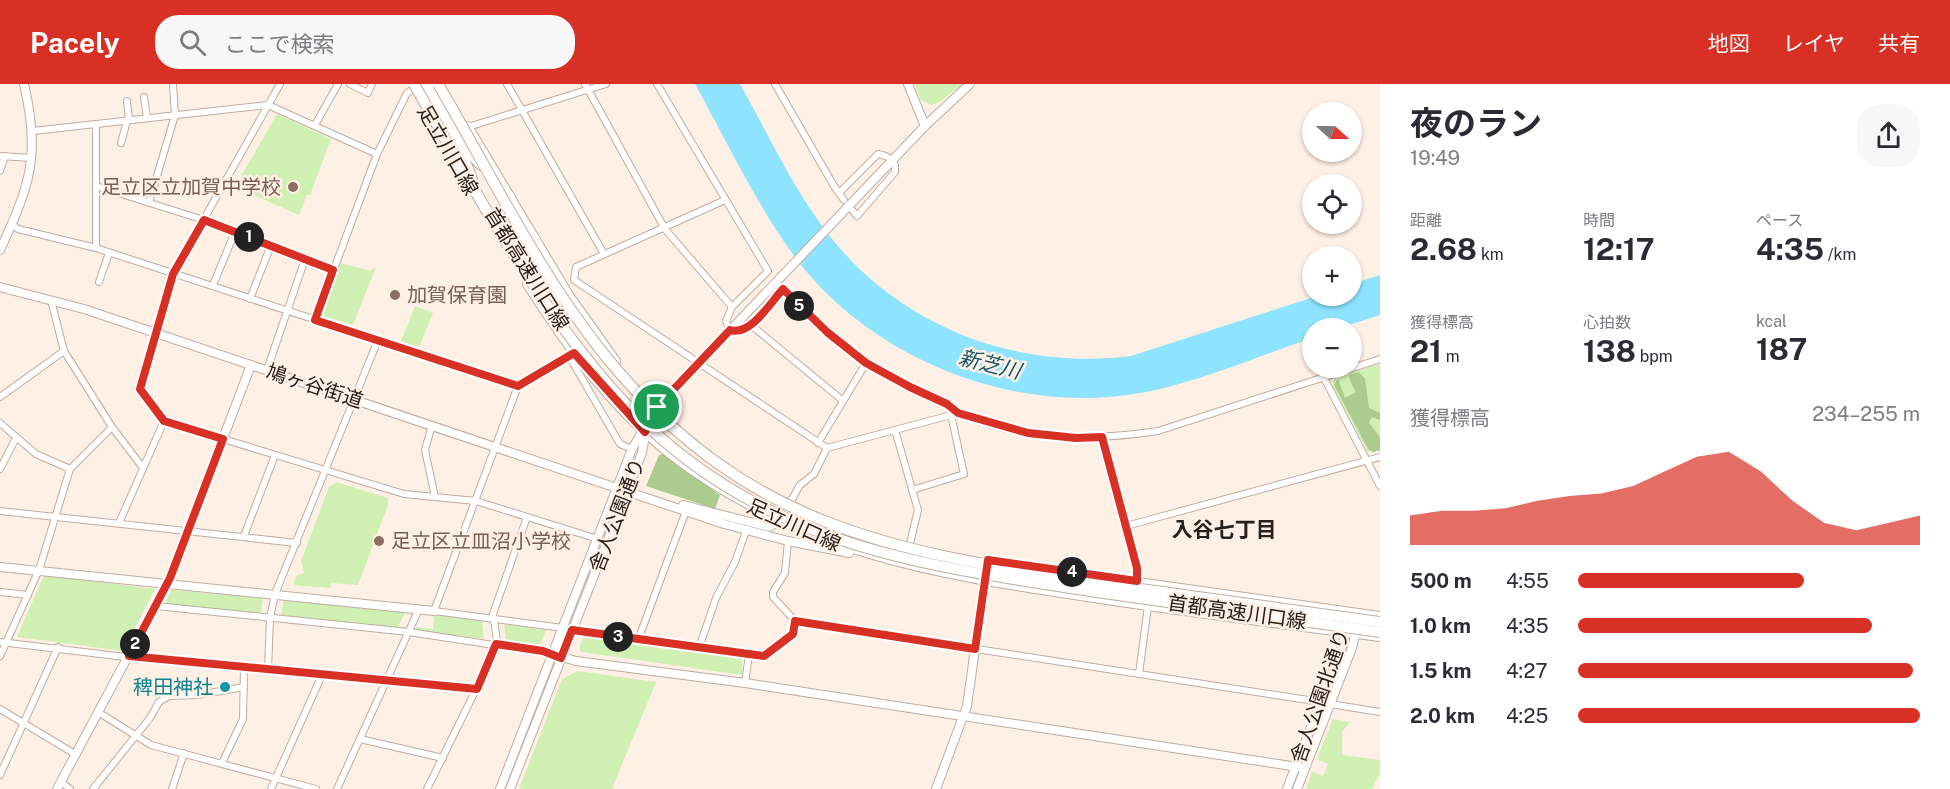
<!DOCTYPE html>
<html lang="ja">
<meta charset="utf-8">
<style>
:root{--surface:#fff;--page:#f7f7f7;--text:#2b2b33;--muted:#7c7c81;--accent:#d93025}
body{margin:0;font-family:"Public Sans","Noto Sans JP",sans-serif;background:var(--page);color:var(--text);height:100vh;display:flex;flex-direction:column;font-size:22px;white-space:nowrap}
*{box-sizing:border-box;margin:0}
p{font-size:20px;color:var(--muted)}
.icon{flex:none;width:33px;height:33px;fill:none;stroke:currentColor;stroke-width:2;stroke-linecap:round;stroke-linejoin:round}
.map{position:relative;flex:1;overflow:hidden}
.drawer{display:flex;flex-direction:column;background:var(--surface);width:570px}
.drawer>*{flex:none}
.needle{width:39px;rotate:111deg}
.tools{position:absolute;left:1302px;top:18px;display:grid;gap:12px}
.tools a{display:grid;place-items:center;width:60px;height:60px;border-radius:50%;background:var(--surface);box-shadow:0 2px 4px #0004;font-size:30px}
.pin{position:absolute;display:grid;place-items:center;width:51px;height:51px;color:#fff;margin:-26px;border:3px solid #fff;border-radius:50%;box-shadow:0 2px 6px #0007}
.km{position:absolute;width:30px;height:30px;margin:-15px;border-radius:50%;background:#222;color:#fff;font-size:16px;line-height:30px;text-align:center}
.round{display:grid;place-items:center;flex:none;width:63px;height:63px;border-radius:24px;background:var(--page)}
.head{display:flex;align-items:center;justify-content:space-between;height:102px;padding:0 30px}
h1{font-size:33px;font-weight:700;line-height:45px}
.figures{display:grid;grid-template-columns:repeat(3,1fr);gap:9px;height:102px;padding:6px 30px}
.figures div{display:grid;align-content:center}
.figures b{font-size:30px;font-weight:700}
.figures small{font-size:16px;font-weight:400}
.figures p{font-size:16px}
.chart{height:168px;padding:12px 30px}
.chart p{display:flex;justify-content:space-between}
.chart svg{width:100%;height:108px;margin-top:6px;fill:var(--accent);opacity:.7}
ul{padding:0 30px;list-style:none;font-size:20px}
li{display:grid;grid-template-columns:96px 72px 1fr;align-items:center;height:45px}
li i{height:15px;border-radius:8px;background:var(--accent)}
header{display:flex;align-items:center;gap:36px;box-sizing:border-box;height:84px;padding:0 30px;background:var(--accent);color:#fff}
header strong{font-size:28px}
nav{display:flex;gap:33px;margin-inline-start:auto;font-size:21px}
.search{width:420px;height:54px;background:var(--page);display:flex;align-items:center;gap:15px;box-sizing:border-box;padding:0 21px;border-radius:24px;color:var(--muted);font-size:22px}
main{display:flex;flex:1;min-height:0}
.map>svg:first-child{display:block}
.green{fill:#cfefb3}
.forest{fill:#abcc8e}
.water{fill:#8ee3ff}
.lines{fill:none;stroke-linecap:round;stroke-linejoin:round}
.street-casing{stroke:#beac9f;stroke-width:8}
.secondary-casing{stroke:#beac9f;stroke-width:10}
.highway-casing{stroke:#beac9f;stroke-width:12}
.street{stroke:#fff;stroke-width:6}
.secondary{stroke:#fff;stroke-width:8}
.highway{stroke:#fff;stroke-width:10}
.highway-bridge-casing{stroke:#beac9f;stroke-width:12;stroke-linecap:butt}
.highway-bridge{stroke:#fff;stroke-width:10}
.route-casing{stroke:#fff;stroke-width:12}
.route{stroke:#d93025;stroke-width:8}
.education-dot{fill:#8d6e63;stroke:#fff0e5;stroke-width:2}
.culture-dot{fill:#0f9aa8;stroke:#fff0e5;stroke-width:2}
.labels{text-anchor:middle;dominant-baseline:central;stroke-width:5;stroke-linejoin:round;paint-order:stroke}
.street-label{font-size:20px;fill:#27201b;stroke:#fff0e5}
.education-label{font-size:20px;fill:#785e54;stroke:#fff0e5;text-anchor:start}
.culture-label{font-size:20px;fill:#0d838f;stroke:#fff0e5;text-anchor:end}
.water-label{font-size:21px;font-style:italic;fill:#0f566a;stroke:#fff0e5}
.neighbourhood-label{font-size:21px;font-weight:bold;fill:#27201b;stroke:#fff0e5}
</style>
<header>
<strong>Pacely</strong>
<div class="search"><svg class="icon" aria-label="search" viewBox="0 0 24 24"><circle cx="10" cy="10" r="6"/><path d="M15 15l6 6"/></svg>ここで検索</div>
<nav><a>地図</a><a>レイヤ</a><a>共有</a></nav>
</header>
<main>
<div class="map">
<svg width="1380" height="705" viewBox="0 0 1380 705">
<rect width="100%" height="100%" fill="#fff0e5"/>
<g class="green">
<path d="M915 0H962L940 18 931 21 921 16Z"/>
<path d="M277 30 331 55 310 111H307L299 131 235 103Z"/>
<path d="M341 179 370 187 376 183 353 241 325 233 323 229Z"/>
<path d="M415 222 433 229 419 263 401 257Z"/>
<path d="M1380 280V367L1368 368 1332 301 1335 293Z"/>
<path d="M336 398 388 414V421L358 501 331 499 330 504 293 501 296 492 304 489 301 477 329 403Z"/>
<path d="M44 491 155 505 123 567 17 553Z"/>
<path d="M171 506 263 514 261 530 165 520Z"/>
<path d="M284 515 405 528 398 544 281 531Z"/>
<path d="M422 529 482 537 484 555 416 546V543L433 545 434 533Z"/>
<path d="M504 540 546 546 540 562 506 558Z"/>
<path d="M584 551 742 573V591L581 568 579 564Z"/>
<path d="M578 587 656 598 612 705H519L562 595Z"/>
<path d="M1333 635 1350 638 1342 648V671L1380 676V689L1372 705H1306L1312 688 1323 692 1328 680 1317 675Z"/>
</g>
<g class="forest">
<path d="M1359 288 1365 295 1369 324 1380 329V336L1372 333 1369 339 1380 353V366L1373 368 1368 365 1334 301 1338 295 1345 314 1356 308 1349 295 1350 291Z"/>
<path d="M663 370 720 411 715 425 646 402 659 371Z"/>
</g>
<path class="water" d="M695 0H740C766 46 789 96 820 139 891 239 1010 287 1131 272L1317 212H1352V200L1380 191V231L1340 244H1312V254C1259 272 1194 300 1140 309 1020 331 884 280 806 187 763 135 728 59 695 0Z"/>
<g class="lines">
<defs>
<g id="street">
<path d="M350 0 368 9 372 0"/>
<path d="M507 0 604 170"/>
<path d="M585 0 665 145 732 223"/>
<path d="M657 0 768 187 732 223 726 237 730 246C751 252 770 219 783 205 834 258 871 285 938 315 946 319 953 326 961 330 1024 357 1092 357 1158 347L1380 275"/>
<path d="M775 0 834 102 844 116"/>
<path d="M144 13 147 34"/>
<path d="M127 17 129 36"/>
<path d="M315 41 338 0"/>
<path d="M468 43 606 0"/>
<path d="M33 47 268 21 377 70"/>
<path d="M121 59 127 37"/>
<path d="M0 72 32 74"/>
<path d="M0 87 5 72"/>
<path d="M96 102 204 136 333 186"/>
<path d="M839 109 878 70C887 72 890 73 895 81V88L857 132 853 127"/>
<path d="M725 116 576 183 574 196 827 364 959 329"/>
<path d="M149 119 175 31 173 0"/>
<path d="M12 140 18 145 96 164 518 302"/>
<path d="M96 164V40"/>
<path d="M99 198 109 169"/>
<path d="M213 201 235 148"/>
<path d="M250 215 271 161"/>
<path d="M51 216 64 267 112 343 143 384"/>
<path d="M315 236 377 70 407 9 413 5"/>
<path d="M751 241 842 316"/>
<path d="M569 272 620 360 632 365"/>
<path d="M267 286 305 175"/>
<path d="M1323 292 1380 402"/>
<path d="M0 313 64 267"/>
<path d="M164 337 404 410 476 417 598 455"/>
<path d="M0 339 36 370 70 385"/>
<path d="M432 341 425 366 435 413"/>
<path d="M895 346 918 426 910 459"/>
<path d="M1102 353 1138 489 1137 497"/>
<path d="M818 359 866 279"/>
<path d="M0 385 16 354"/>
<path d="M912 406 964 390 951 331"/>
<path d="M791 417 800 401 814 390 827 364"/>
<path d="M0 427 297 459"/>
<path d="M119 439 164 337 140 305 173 190 280 0"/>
<path d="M1126 442 1380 373"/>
<path d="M244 452 275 371"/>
<path d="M788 457 785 489 773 508V513L795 537 1321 618"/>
<path d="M0 508 28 511"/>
<path d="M156 522 409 548 552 570"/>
<path d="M563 544 434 527 518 302 568 273"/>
<path d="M572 546 764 572 793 550 795 537"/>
<path d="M638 556 686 427"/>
<path d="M0 558 134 574 477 605"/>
<path d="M699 564 716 514 735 478 746 447"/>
<path d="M0 572 39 486 70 385 112 343"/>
<path d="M268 585 270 534 275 510 378 256"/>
<path d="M1139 590 1148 522"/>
<path d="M745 599 749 570"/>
<path d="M1330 620 1380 628"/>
<path d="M0 625 75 670"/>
<path d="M98 628 151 661 316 705"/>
<path d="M360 655 443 674"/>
<path d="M222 679 243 635 244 584"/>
<path d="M0 691 58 563"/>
<path d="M61 698 70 705"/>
<path d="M93 705 150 634 159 618 169 612 198 611 244 603"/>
<path d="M172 705 184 669"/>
<path d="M271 705 322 591"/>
<path d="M337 705 419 525"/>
<path d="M427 705 494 569 497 556 493 530 527 433"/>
</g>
<g id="secondary">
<path d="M908 0 925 42"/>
<path d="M468 42 569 211 616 277"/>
<path d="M0 166C30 101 41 72 24 0"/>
<path d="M527 200C566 262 612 324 670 370 797 468 933 490 1087 513 1184 528 1282 540 1380 553"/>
<path d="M0 203 84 225 724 440 788 457 849 469"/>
<path d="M683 421 769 443 779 437 791 417"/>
<path d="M997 478 1380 532"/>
<path d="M0 483 434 527"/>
<path d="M552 570 576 577 745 599 1305 684"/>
<path d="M57 705 170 494 251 281"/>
<path d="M500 705 632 365 657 323 925 42 970 0"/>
<path d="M510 705 642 369 645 351"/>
<path d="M936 705 967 622 985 494"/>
<path d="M1287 705 1342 563 1346 545"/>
<path d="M1297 705 1352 564 1356 546"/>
</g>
<g id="highway">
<path d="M421 0 465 77 472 95"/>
<path d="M430 0 472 71 481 81"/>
<path d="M496 97 510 113"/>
</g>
</defs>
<use href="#street" class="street-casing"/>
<use href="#secondary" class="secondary-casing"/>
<use href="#highway" class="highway-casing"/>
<use href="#street" class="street"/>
<use href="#secondary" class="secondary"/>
<use href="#highway" class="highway"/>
<defs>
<g id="highway-bridge">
<path d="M414 0C480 116 556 258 654 348 782 464 928 482 1090 507 1187 521 1283 534 1380 548"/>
<path d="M438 0C495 97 545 202 618 287 751 441 888 466 1079 496 1179 511 1280 524 1380 538"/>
</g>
</defs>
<use href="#highway-bridge" class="highway-bridge-casing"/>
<use href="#highway-bridge" class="highway-bridge"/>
</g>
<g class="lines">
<defs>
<path id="route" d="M204 136 333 186 315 236 518 302 574 269 645 348 657 323 730 246C751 252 770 219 783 205L827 248 866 279 910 303 947 320 958 329 1028 349 1076 354 1102 353 1137 484V497L988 476 975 565 795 537 793 550 764 572 572 546 561 574 543 567 496 560 477 605 129 572 170 494 223 355 164 337 140 305 173 190Z"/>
</defs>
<use href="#route" class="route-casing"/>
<use href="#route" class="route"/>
</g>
<g class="education-dot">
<circle cx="293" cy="103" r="6"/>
<circle cx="395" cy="211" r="6"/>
<circle cx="379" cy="457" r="6"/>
</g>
<circle class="culture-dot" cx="225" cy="603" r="6"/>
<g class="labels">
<g class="street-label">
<text transform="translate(448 66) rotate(60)">足立川口線</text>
<text transform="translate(527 185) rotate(58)">首都高速川口線</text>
<text transform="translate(315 302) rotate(18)">鳩ヶ谷街道</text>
<text transform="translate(617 431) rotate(-69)">舎人公園通り</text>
<text transform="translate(794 441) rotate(24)">足立川口線</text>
<text transform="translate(1237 528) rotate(8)">首都高速川口線</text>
<text transform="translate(1320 612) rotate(-71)">舎人公園北通り</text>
</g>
<g class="education-label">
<text x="281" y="103" text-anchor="end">足立区立加賀中学校</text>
<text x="407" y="211">加賀保育園</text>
<text x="391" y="457">足立区立皿沼小学校</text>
</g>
<g class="culture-label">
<text x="213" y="603">稗田神社</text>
</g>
<g class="water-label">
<text transform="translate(990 280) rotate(14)">新芝川</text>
</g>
<g class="neighbourhood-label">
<text x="1224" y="445">入谷七丁目</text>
</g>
</g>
</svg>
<div class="tools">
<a><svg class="needle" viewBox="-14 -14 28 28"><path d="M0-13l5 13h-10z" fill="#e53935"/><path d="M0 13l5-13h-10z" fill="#7c7c81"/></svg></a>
<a><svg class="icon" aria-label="locate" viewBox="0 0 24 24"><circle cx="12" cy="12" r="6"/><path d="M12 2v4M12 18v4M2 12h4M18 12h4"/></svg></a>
<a>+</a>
<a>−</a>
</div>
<div class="pin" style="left:657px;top:323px;background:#1e9e55"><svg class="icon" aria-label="arrive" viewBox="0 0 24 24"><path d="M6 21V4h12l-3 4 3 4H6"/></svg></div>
<b class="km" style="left:249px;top:153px">1</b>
<b class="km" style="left:135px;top:560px">2</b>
<b class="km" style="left:618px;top:553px">3</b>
<b class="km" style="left:1072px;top:488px">4</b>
<b class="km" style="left:799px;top:222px">5</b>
</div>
<section class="drawer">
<div class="head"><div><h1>夜のラン</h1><p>19:49</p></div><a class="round"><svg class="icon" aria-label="share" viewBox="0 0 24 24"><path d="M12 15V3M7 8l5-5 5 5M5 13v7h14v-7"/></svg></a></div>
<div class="figures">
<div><p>距離</p><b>2.68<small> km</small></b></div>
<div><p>時間</p><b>12:17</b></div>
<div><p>ペース</p><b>4:35<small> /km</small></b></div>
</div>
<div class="figures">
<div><p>獲得標高</p><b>21<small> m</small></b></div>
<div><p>心拍数</p><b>138<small> bpm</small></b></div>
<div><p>kcal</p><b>187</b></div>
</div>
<div class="chart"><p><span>獲得標高</span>234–255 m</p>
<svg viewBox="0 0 160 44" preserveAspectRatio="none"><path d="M0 44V32L10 30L20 30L30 29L40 26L50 24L60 23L70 20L80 14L90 8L100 6L110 14L120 26L130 35L140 38L150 35L160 32V44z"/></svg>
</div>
<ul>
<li><b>500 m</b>4:55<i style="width:66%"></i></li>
<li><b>1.0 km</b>4:35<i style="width:86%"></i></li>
<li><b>1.5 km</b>4:27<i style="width:98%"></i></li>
<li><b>2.0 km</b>4:25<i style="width:100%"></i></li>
</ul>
</section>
</main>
